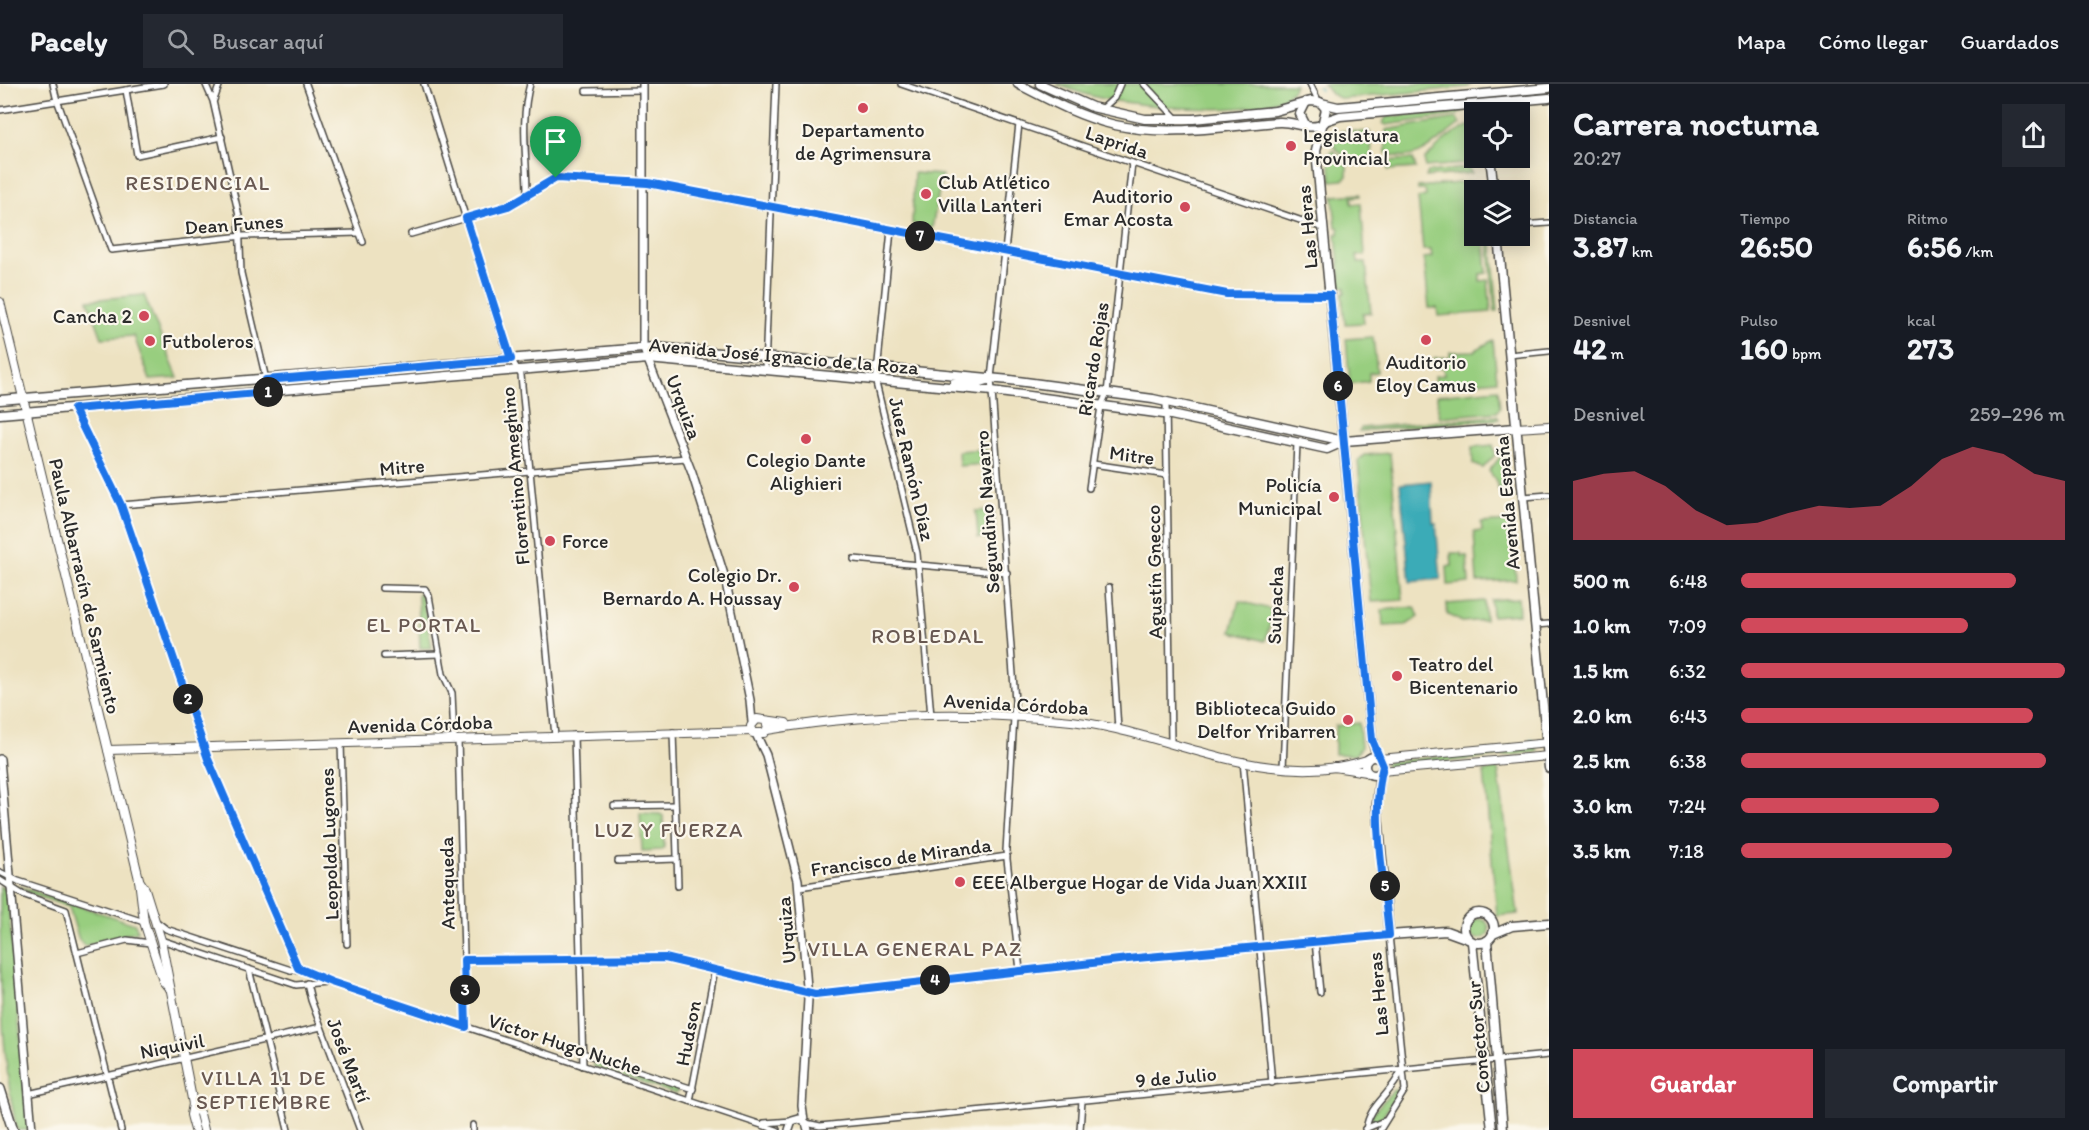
<!DOCTYPE html>
<html lang="es">
<meta charset="utf-8">
<style>
:root{--surface:#171b24;--page:#242831;--text:#f1f3f6;--muted:#9ea1a6;--line:#363941;--accent:#d1495b}
body{margin:0;font-family:Itim,sans-serif;background:var(--page);color:var(--text);height:100vh;display:flex;flex-direction:column;font-size:22px;white-space:nowrap}
*{box-sizing:border-box;margin:0}
p{font-size:20px;color:var(--muted)}
.icon{flex:none;width:33px;height:33px;fill:none;stroke:currentColor;stroke-width:2;stroke-linecap:round;stroke-linejoin:round}
.map{position:relative;flex:1;overflow:hidden}
.sheet{display:flex;flex-direction:column;background:var(--surface);width:540px}
.sheet>*{flex:none}
.controls{position:absolute;left:1464px;top:18px;display:grid;gap:12px}
.controls a{display:grid;place-items:center;width:66px;height:66px;border-radius:0px;background:var(--surface);box-shadow:0 3px 15px #0003;font-size:30px}
.pin{position:absolute;display:grid;place-items:center;width:51px;height:51px;color:#fff;margin:-62px -26px;border-radius:50% 50% 50% 0;rotate:-45deg;box-shadow:0 0 6px #0007}
.pin .icon{rotate:45deg}
.km{position:absolute;width:30px;height:30px;margin:-15px;border-radius:50%;background:#222;color:#fff;font-size:16px;line-height:30px;text-align:center}
.round{display:grid;place-items:center;flex:none;width:63px;height:63px;border-radius:0px;background:var(--page)}
.overview{display:flex;align-items:center;justify-content:space-between;height:102px;padding:0 24px}
h1{font-size:33px;font-weight:700;line-height:45px}
.figures{display:grid;grid-template-columns:repeat(3,1fr);gap:9px;height:102px;padding:6px 24px}
.figures div{display:grid;align-content:center}
.figures b{font-size:30px;font-weight:700}
.figures small{font-size:16px;font-weight:400}
.figures p{font-size:16px}
.chart{height:168px;padding:12px 24px}
.chart p{display:flex;justify-content:space-between}
.chart svg{width:100%;height:108px;margin-top:6px;fill:var(--accent);opacity:.7}
.primary-button{display:flex;gap:12px;margin-top:auto;padding:12px 24px}
.primary-button a{flex:1;height:69px;border-radius:0px;background:var(--accent);color:#fff;font-size:24px;font-weight:700;line-height:69px;text-align:center}
.primary-button a+a{background:var(--page);color:var(--text)}
ul{padding:0 24px;list-style:none;font-size:20px}
li{display:grid;grid-template-columns:96px 72px 1fr;align-items:center;height:45px}
li i{height:15px;border-radius:8px;background:var(--accent)}
header{display:flex;align-items:center;gap:36px;box-sizing:border-box;height:84px;padding:0 30px;background:var(--surface);border-bottom:2px solid var(--line)}
header strong{font-size:28px}
nav{display:flex;gap:33px;margin-inline-start:auto;font-size:21px}
.search{width:420px;height:54px;background:var(--page);display:flex;align-items:center;gap:15px;box-sizing:border-box;padding:0 21px;border-radius:0px;color:var(--muted);font-size:22px}
main{display:flex;flex:1;min-height:0}
.map>svg:first-child{display:block}
.green{fill:#98ce7f;stroke:#627c55;stroke-width:1.5}
.water{fill:#3aabb7;stroke:#326b71;stroke-width:1.5}
.lines{fill:none;stroke-linecap:round;stroke-linejoin:round}
.stream{stroke:#3aabb7;stroke-width:2}
.minor-casing{stroke:#484642;stroke-width:8}
.tertiary-casing{stroke:#484642;stroke-width:10}
.secondary-casing{stroke:#484642;stroke-width:10}
.primary-casing{stroke:#484642;stroke-width:11}
.motorway-casing{stroke:#484642;stroke-width:12}
.minor{stroke:#fff;stroke-width:5}
.tertiary{stroke:#fff;stroke-width:7}
.secondary{stroke:#fff;stroke-width:8}
.primary{stroke:#fff;stroke-width:8}
.motorway{stroke:#fff;stroke-width:9}
.route-casing{stroke:#fff;stroke-width:12}
.route{stroke:#1a73e8;stroke-width:8}
.poi-dot{fill:#d1495b;stroke:#fbf7ec;stroke-width:2}
.labels{text-anchor:middle;dominant-baseline:central;stroke-width:4.5;stroke-linejoin:round;paint-order:stroke}
.poi-label{font-size:20px;fill:#2b2b2b;stroke:#fbf7ec;text-anchor:start}
.street-label{font-size:20px;fill:#2b2b2b;stroke:#fbf7ec}
.neighbourhood-label{font-size:21px;letter-spacing:1.5px;fill:#685851;stroke:#fbf7ec}
</style>
<header>
<strong>Pacely</strong>
<div class="search"><svg class="icon" aria-label="search" viewBox="0 0 24 24"><circle cx="10" cy="10" r="6"/><path d="M15 15l6 6"/></svg>Buscar aquí</div>
<nav><a>Mapa</a><a>Cómo llegar</a><a>Guardados</a></nav>
</header>
<main>
<div class="map">
<svg width="1549" height="1046" viewBox="0 0 1549 1046">
<rect width="100%" height="100%" fill="#fbf7ec"/>
<filter id="ink" filterUnits="userSpaceOnUse"><feTurbulence type="fractalNoise" baseFrequency=".0167" numOctaves="2"/><feDisplacementMap in="SourceGraphic" scale="12" xChannelSelector="R" yChannelSelector="G"/><feConvolveMatrix kernelMatrix="1 2 1 2 8 2 1 2 1" color-interpolation-filters="sRGB"/></filter>
<filter id="wash" filterUnits="userSpaceOnUse"><feTurbulence type="fractalNoise" baseFrequency=".008" numOctaves="4" result="noise"/><feDisplacementMap in="SourceGraphic" scale="24" xChannelSelector="R" yChannelSelector="G"/><feGaussianBlur stdDeviation="1.35" result="paint"/><feColorMatrix in="noise" values="0 0 0 0 0 0 0 0 0 0 0 0 0 0 0 0 0 1.4 0 .05"/><feComposite in="paint" operator="in"/></filter>
<g filter="url(#wash)">
<rect width="100%" height="100%" fill="#ede2c1"/>
<g class="green">
<path d="M1056 0H1295C1286 40 1132 21 1100 14 1085 11 1070 5 1056 0Z"/>
<path d="M1323 0H1471L1468 3 1342 15 1331 10Z"/>
<path d="M1467 25 1457 31 1386 41 1383 39 1386 33Z"/>
<path d="M1457 34 1460 40C1436 57 1418 82 1386 69V46Z"/>
<path d="M1468 42H1474L1476 79 1425 83V75L1448 53Z"/>
<path d="M1342 47 1370 48 1372 70 1366 76 1348 77 1333 61 1338 49Z"/>
<path d="M1333 66 1347 82V92L1343 96 1331 97 1329 70Z"/>
<path d="M1413 75 1416 84 1388 86 1387 77Z"/>
<path d="M1468 84 1472 89 1426 93 1428 88Z"/>
<path d="M914 89 942 91 932 144 912 140Z"/>
<path d="M1479 97V106H1474V152H1484L1487 189 1480 190V197L1488 196 1491 228 1438 232 1437 224H1429L1424 174 1432 173 1431 166H1423L1418 114 1426 112 1425 106H1418V103Z"/>
<path d="M1360 110V112L1352 113V120L1361 119 1365 171 1357 172 1358 179H1366L1371 229 1363 230 1364 239 1345 240 1342 210 1345 209V203L1341 202 1336 150H1339V144L1336 143 1333 112Z"/>
<path d="M1488 152H1491L1498 227H1495Z"/>
<path d="M144 211 178 294 150 296 134 252 102 254 88 216Z"/>
<path d="M1373 253 1377 288 1369 289V297L1350 300 1346 255Z"/>
<path d="M1493 256 1497 296 1436 302 1435 292 1444 291 1443 283 1435 284 1434 274 1450 273V268L1474 267Z"/>
<path d="M1498 305 1500 324 1497 328 1439 333 1437 311Z"/>
<path d="M1497 332 1499 335 1359 347 1361 344Z"/>
<path d="M1493 361 1495 371 1483 384 1473 380 1472 363Z"/>
<path d="M986 365 987 380 959 382 958 367Z"/>
<path d="M1390 369 1403 516 1371 518 1358 377 1364 371Z"/>
<path d="M1500 373H1505L1507 406H1499L1495 395 1489 387Z"/>
<path d="M994 426 995 453 978 454 976 427Z"/>
<path d="M1512 437 1516 496 1477 498 1474 448 1482 447 1481 439Z"/>
<path d="M1451 469H1461V472H1467L1469 499 1448 501 1447 482H1452Z"/>
<path d="M418 510H422L432 564H420Z"/>
<path d="M1518 514 1519 530 1492 532 1491 516Z"/>
<path d="M1239 517 1274 526 1265 557 1231 548Z"/>
<path d="M1484 517 1485 536 1462 538 1447 530V520Z"/>
<path d="M1415 523 1419 533 1406 541 1383 542 1382 526Z"/>
<path d="M1359 639 1361 664 1355 671 1335 670V642Z"/>
<path d="M1537 663 1538 668 1387 684 1386 678Z"/>
<path d="M1498 685 1518 830 1497 832 1484 687Z"/>
<path d="M640 729 660 730 663 732 664 763 662 766 642 767Z"/>
<path d="M0 802 7 806 29 1046H17C0 969 0 883 0 802Z"/>
<path d="M18 802 135 840 138 847 85 862 79 856 69 823 31 810Z"/>
<circle cx="1479" cy="845" r="10"/>
<path d="M596 977 677 1005 678 1007 675 1010 593 982Z"/>
<path d="M1394 1005 1400 1007 1381 1035 1372 1037V1030Z"/>
</g>
<path class="water" d="M1431 397 1433 439H1436L1441 495 1410 498 1400 400Z"/>
<g class="lines">
<g class="stream">
<path d="M1319 3 1321 6"/>
<path d="M1530 656H1533"/>
</g>
</g>
</g>
<g filter="url(#ink)">
<g class="lines">
<defs>
<g id="minor">
<path d="M53 0 56 13 111 166 243 152 359 149"/>
<path d="M306 0 363 158"/>
<path d="M424 0 508 270 521 291 555 652"/>
<path d="M901 0 1323 144"/>
<path d="M1144 0 1177 35"/>
<path d="M1310 0 1319 18"/>
<path d="M206 1 213 17 239 132 241 189 269 308"/>
<path d="M126 6 137 71 222 53"/>
<path d="M586 7 643 6"/>
<path d="M214 16 219 2"/>
<path d="M1102 25 1114 14 1120 0"/>
<path d="M0 26 164 0"/>
<path d="M1019 40 991 294 1015 617 1006 767 1020 886"/>
<path d="M527 110C527 74 520 35 530 0"/>
<path d="M1520 141 1549 139"/>
<path d="M891 146 876 299 917 469 931 632"/>
<path d="M411 150 508 122 556 94 643 99 1227 210 1330 211"/>
<path d="M1509 271 1549 267"/>
<path d="M765 286 776 0"/>
<path d="M1166 318 1171 658"/>
<path d="M74 325 120 420 208 675 298 884"/>
<path d="M1093 380 1167 391"/>
<path d="M1089 404 1101 322 1107 309 1132 79"/>
<path d="M1523 413 1549 411"/>
<path d="M121 421 686 374"/>
<path d="M854 475 1007 489"/>
<path d="M1109 503 1118 645"/>
<path d="M382 504 425 505 429 512 443 590 452 609 454 655"/>
<path d="M1535 541 1549 540"/>
<path d="M384 572 439 570"/>
<path d="M673 648 678 802"/>
<path d="M574 651 583 982"/>
<path d="M458 655 466 943"/>
<path d="M341 659 347 860"/>
<path d="M1243 677 1272 999"/>
<path d="M1283 684 1297 359"/>
<path d="M614 722 675 721"/>
<path d="M618 777 677 775"/>
<path d="M0 788 18 797 144 838"/>
<path d="M0 796 22 810 66 826 121 1046"/>
<path d="M799 803 1007 772"/>
<path d="M157 838 166 845 291 886"/>
<path d="M161 856 296 901 326 898"/>
<path d="M1315 857 1320 908"/>
<path d="M77 869 127 856 150 859"/>
<path d="M464 876 665 874 815 910 1137 874 1389 851 1405 1006 1380 1046"/>
<path d="M249 885 288 1046"/>
<path d="M291 886 300 885 331 898 777 1046"/>
<path d="M307 899 311 916 360 1046"/>
<path d="M582 969 693 1005"/>
<path d="M28 1010 321 943"/>
<path d="M690 1017 715 885"/>
<path d="M764 1039 792 1037"/>
<path d="M806 1039 820 1042 1549 971"/>
<path d="M473 1041V1046"/>
<path d="M1365 1045 1384 1037"/>
<path d="M1080 1046 1082 1017"/>
<path d="M1366 1046C1369 1019 1392 1011 1401 987"/>
</g>
<g id="tertiary">
<path d="M643 0V263L692 389 725 494 750 616 752 638"/>
<path d="M756 650 766 671 798 796 808 915 802 1022 804 1037"/>
<path d="M0 675 32 1046"/>
<path d="M789 1046 792 1037 799 1035 806 1039 808 1046"/>
</g>
<g id="secondary">
<path d="M0 218 139 795 144 838 163 897 168 903"/>
<path d="M1516 344 1549 342"/>
<path d="M766 637 768 644 764 649H753L751 642 757 635 786 639"/>
<path d="M767 646C862 630 964 627 1061 636 1162 644 1265 709 1367 676"/>
<path d="M108 666 752 647"/>
<path d="M1380 675 1549 659"/>
<path d="M1334 683 1367 688"/>
<path d="M1381 687 1549 672"/>
<path d="M139 796 145 805 161 856 193 1020 191 1031 195 1046"/>
<path d="M193 1020 200 1030 204 1046"/>
</g>
<g id="primary">
<path d="M1018 0C1049 16 1080 33 1115 41 1169 53 1225 42 1279 38 1294 37 1311 48 1324 39"/>
<path d="M1040 0 1092 23 1145 35H1193L1275 27 1311 17 1320 18 1326 25 1316 67 1372 656 1378 674"/>
<path d="M1306 18 1300 30 1306 42"/>
<path d="M1321 19 1338 23 1549 4"/>
<path d="M1325 37 1340 32 1549 14"/>
<path d="M1490 74 1494 106"/>
<path d="M1498 152 1549 684"/>
<path d="M654 274 668 270 692 271"/>
<path d="M954 299H978L988 296"/>
<path d="M0 316 655 263 1010 296 1153 315 1344 357 1516 344"/>
<path d="M0 330 648 275 992 307 1171 331 1327 365 1343 358"/>
<circle cx="1374" cy="682" r="9"/>
<path d="M1380 689 1377 721 1389 851 1446 847 1468 855"/>
<circle cx="1479" cy="844" r="15"/>
<path d="M1493 850 1512 842 1549 839"/>
<path d="M1487 857 1503 1046"/>
<path d="M1472 858 1492 1046"/>
</g>
<path id="motorway" d="M0 1005 13 1046"/>
</defs>
<use href="#minor" class="minor-casing"/>
<use href="#tertiary" class="tertiary-casing"/>
<use href="#secondary" class="secondary-casing"/>
<use href="#primary" class="primary-casing"/>
<use href="#motorway" class="motorway-casing"/>
<use href="#minor" class="minor"/>
<use href="#tertiary" class="tertiary"/>
<use href="#secondary" class="secondary"/>
<use href="#primary" class="primary"/>
<use href="#motorway" class="motorway"/>
</g>
</g>
<g class="lines" filter="url(#ink)">
<defs>
<path id="route" d="M556 94 648 99 1227 210 1330 211 1372 656 1383 682C1370 732 1385 799 1389 851L1137 874 815 910 665 874 464 876 466 943 331 898 298 884 208 675 121 421 74 325 269 308 266 296 511 275 466 134 508 122Z"/>
</defs>
<use href="#route" class="route-casing"/>
<use href="#route" class="route"/>
</g>
<g class="poi-dot">
<circle cx="863" cy="24" r="6"/>
<circle cx="1291" cy="62" r="6"/>
<circle cx="926" cy="110" r="6"/>
<circle cx="1185" cy="123" r="6"/>
<circle cx="144" cy="232" r="6"/>
<circle cx="1426" cy="256" r="6"/>
<circle cx="150" cy="257" r="6"/>
<circle cx="806" cy="355" r="6"/>
<circle cx="1334" cy="413" r="6"/>
<circle cx="550" cy="457" r="6"/>
<circle cx="794" cy="503" r="6"/>
<circle cx="1397" cy="592" r="6"/>
<circle cx="1348" cy="636" r="6"/>
<circle cx="960" cy="798" r="6"/>
</g>
<g class="labels">
<g class="poi-label">
<text x="863" y="46" text-anchor="middle">Departamento<tspan x="863" dy="23">de Agrimensura</tspan></text>
<text x="1303" y="51">Legislatura<tspan x="1303" dy="23">Provincial</tspan></text>
<text x="938" y="98">Club Atlético<tspan x="938" dy="23">Villa Lanteri</tspan></text>
<text x="1173" y="112" text-anchor="end">Auditorio<tspan x="1173" dy="23">Emar Acosta</tspan></text>
<text x="132" y="232" text-anchor="end">Cancha 2</text>
<text x="162" y="257">Futboleros</text>
<text x="1426" y="278" text-anchor="middle">Auditorio<tspan x="1426" dy="23">Eloy Camus</tspan></text>
<text x="806" y="376" text-anchor="middle">Colegio Dante<tspan x="806" dy="23">Alighieri</tspan></text>
<text x="1322" y="401" text-anchor="end">Policía<tspan x="1322" dy="23">Municipal</tspan></text>
<text x="562" y="457">Force</text>
<text x="782" y="491" text-anchor="end">Colegio Dr.<tspan x="782" dy="23">Bernardo A. Houssay</tspan></text>
<text x="1409" y="580">Teatro del<tspan x="1409" dy="23">Bicentenario</tspan></text>
<text x="1336" y="624" text-anchor="end">Biblioteca Guido<tspan x="1336" dy="23">Delfor Yribarren</tspan></text>
<text x="972" y="798">EEE Albergue Hogar de Vida Juan XXIII</text>
</g>
<g class="street-label">
<text transform="translate(1117 58) rotate(19)">Laprida</text>
<text transform="translate(234 140) rotate(-4)">Dean Funes</text>
<text transform="translate(1307 143) rotate(-95)">Las Heras</text>
<text transform="translate(784 272) rotate(5)">Avenida José Ignacio de la Roza</text>
<text transform="translate(1093 275) rotate(-81)">Ricardo Rojas</text>
<text transform="translate(684 323) rotate(69)">Urquiza</text>
<text transform="translate(1132 371) rotate(8)">Mitre</text>
<text transform="translate(402 383) rotate(-5)">Mitre</text>
<text transform="translate(912 385) rotate(77)">Juez Ramón Díaz</text>
<text transform="translate(515 392) rotate(-95)">Florentino Ameghino</text>
<text transform="translate(1507 419) rotate(-95)">Avenida España</text>
<text transform="translate(987 428) rotate(-94)">Segundino Navarro</text>
<text transform="translate(1154 488) rotate(-91)">Agustín Gnecco</text>
<text transform="translate(85 502) rotate(77)">Paula Albarracín de Sarmiento</text>
<text transform="translate(1275 521) rotate(-88)">Suipacha</text>
<text transform="translate(1016 620) rotate(3)">Avenida Córdoba</text>
<text transform="translate(420 640) rotate(-2)">Avenida Córdoba</text>
<text transform="translate(329 760) rotate(-92)">Leopoldo Lugones</text>
<text transform="translate(901 773) rotate(-8)">Francisco de Miranda</text>
<text transform="translate(447 799) rotate(-91)">Antequeda</text>
<text transform="translate(786 846) rotate(-95)">Urquiza</text>
<text transform="translate(1378 910) rotate(-95)">Las Heras</text>
<text transform="translate(688 949) rotate(-79)">Hudson</text>
<text transform="translate(1478 953) rotate(-95)">Conector Sur</text>
<text transform="translate(565 960) rotate(18)">Víctor Hugo Nuche</text>
<text transform="translate(172 962) rotate(-11)">Niquivil</text>
<text transform="translate(349 976) rotate(69)">José Martí</text>
<text transform="translate(1176 993) rotate(-5)">9 de Julio</text>
</g>
<g class="neighbourhood-label">
<text x="198" y="98">RESIDENCIAL</text>
<text x="424" y="540">EL PORTAL</text>
<text x="928" y="551">ROBLEDAL</text>
<text x="669" y="745">LUZ Y FUERZA</text>
<text x="915" y="864">VILLA GENERAL PAZ</text>
<text x="264" y="993">VILLA 11 DE<tspan x="264" dy="24">SEPTIEMBRE</tspan></text>
</g>
</g>
</svg>
<div class="controls">
<a><svg class="icon" aria-label="locate" viewBox="0 0 24 24"><circle cx="12" cy="12" r="6"/><path d="M12 2v4M12 18v4M2 12h4M18 12h4"/></svg></a>
<a><svg class="icon" aria-label="layers" viewBox="0 0 24 24"><path d="M12 4l9 5-9 5-9-5zM3 14l9 5 9-5"/></svg></a>
</div>
<div class="pin" style="left:556px;top:94px;background:#1e9e55"><svg class="icon" aria-label="arrive" viewBox="0 0 24 24"><path d="M6 21V4h12l-3 4 3 4H6"/></svg></div>
<b class="km" style="left:268px;top:308px">1</b>
<b class="km" style="left:188px;top:615px">2</b>
<b class="km" style="left:465px;top:906px">3</b>
<b class="km" style="left:935px;top:896px">4</b>
<b class="km" style="left:1385px;top:802px">5</b>
<b class="km" style="left:1338px;top:302px">6</b>
<b class="km" style="left:920px;top:152px">7</b>
</div>
<section class="sheet">
<div class="overview"><div><h1>Carrera nocturna</h1><p>20:27</p></div><a class="round"><svg class="icon" aria-label="share" viewBox="0 0 24 24"><path d="M12 15V3M7 8l5-5 5 5M5 13v7h14v-7"/></svg></a></div>
<div class="figures">
<div><p>Distancia</p><b>3.87<small> km</small></b></div>
<div><p>Tiempo</p><b>26:50</b></div>
<div><p>Ritmo</p><b>6:56<small> /km</small></b></div>
</div>
<div class="figures">
<div><p>Desnivel</p><b>42<small> m</small></b></div>
<div><p>Pulso</p><b>160<small> bpm</small></b></div>
<div><p>kcal</p><b>273</b></div>
</div>
<div class="chart"><p><span>Desnivel</span>259–296 m</p>
<svg viewBox="0 0 160 44" preserveAspectRatio="none"><path d="M0 44V20L10 17L20 16L30 22L40 32L50 38L60 37L70 33L80 30L90 31L100 30L110 22L120 11L130 6L140 9L150 17L160 20V44z"/></svg>
</div>
<ul>
<li><b>500 m</b>6:48<i style="width:85%"></i></li>
<li><b>1.0 km</b>7:09<i style="width:70%"></i></li>
<li><b>1.5 km</b>6:32<i style="width:100%"></i></li>
<li><b>2.0 km</b>6:43<i style="width:90%"></i></li>
<li><b>2.5 km</b>6:38<i style="width:94%"></i></li>
<li><b>3.0 km</b>7:24<i style="width:61%"></i></li>
<li><b>3.5 km</b>7:18<i style="width:65%"></i></li>
</ul>
<div class="primary-button"><a>Guardar</a><a>Compartir</a></div>
</section>
</main>
